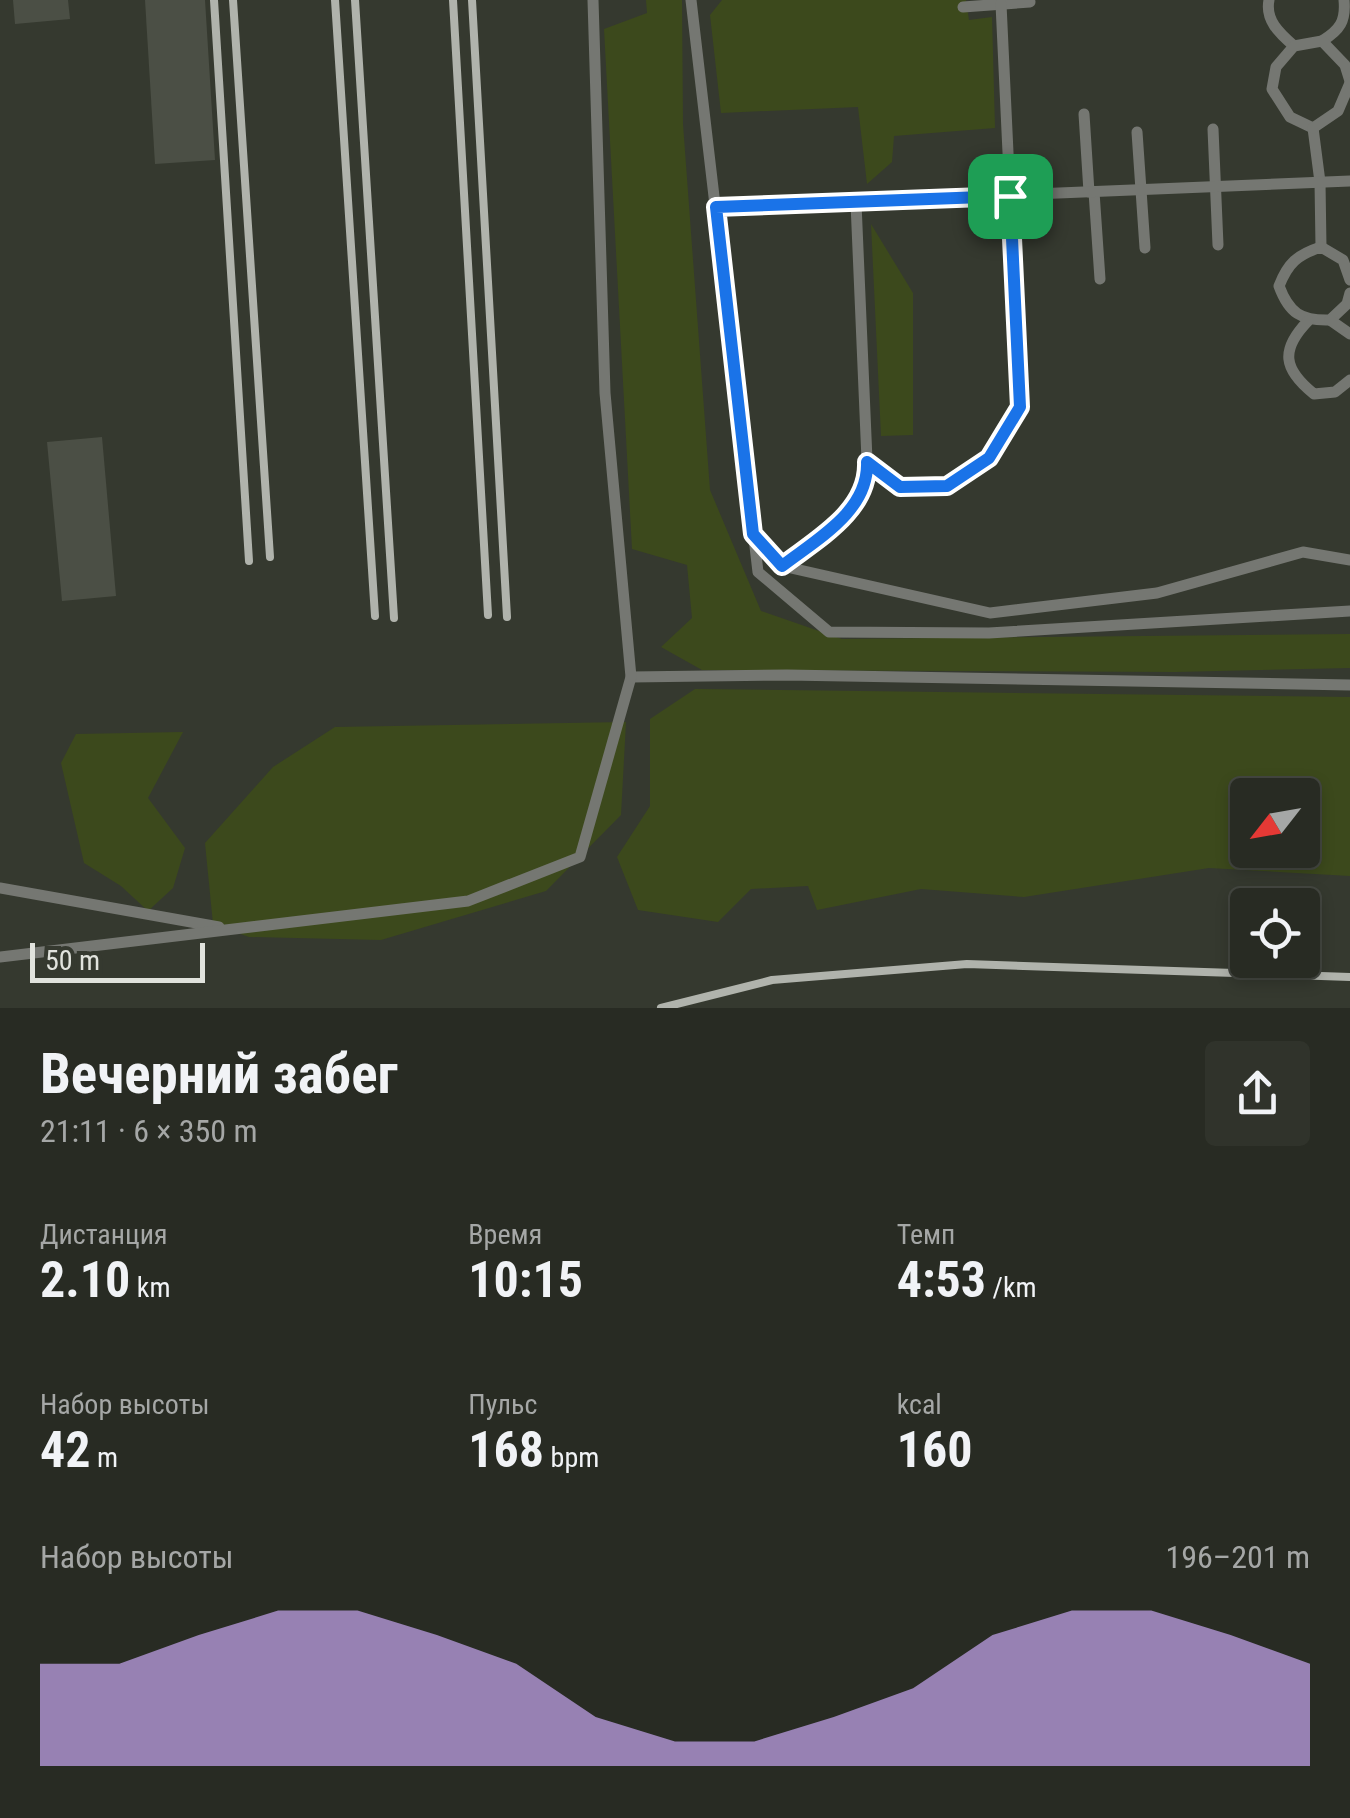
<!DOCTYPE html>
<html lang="ru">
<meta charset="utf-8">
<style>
:root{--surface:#282b23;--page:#30332b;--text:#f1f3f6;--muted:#a5a7a6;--line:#444741;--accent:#c6a6f0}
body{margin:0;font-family:"Roboto Condensed",sans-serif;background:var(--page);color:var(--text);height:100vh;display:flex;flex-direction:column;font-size:38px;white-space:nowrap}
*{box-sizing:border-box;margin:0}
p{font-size:32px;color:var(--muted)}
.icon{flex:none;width:55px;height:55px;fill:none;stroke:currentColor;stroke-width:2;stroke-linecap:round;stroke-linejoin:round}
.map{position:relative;height:1008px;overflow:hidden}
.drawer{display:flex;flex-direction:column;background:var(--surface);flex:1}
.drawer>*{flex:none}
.needle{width:65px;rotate:239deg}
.buttons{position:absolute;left:1230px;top:778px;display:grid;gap:20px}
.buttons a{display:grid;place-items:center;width:90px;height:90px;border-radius:10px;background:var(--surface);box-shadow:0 5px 15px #0003,0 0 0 2px var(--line);font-size:50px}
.scale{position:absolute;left:30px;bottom:25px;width:175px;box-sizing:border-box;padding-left:10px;border:5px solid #e1e3dd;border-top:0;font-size:28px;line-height:35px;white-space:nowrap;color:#e1e3dd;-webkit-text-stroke:8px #35392f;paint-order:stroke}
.pin{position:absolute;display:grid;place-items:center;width:85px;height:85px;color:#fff;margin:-42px;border-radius:20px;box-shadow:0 5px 15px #0006}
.round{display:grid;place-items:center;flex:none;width:105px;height:105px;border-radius:10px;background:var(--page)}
.overview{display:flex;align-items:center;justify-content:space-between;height:170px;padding:0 40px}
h1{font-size:55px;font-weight:700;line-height:75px}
.stats{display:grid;grid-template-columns:repeat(3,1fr);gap:15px;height:170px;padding:10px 40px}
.stats div{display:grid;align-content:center}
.stats b{font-size:50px;font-weight:700}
.stats small{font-size:28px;font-weight:400}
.stats p{font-size:28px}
.chart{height:280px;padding:20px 40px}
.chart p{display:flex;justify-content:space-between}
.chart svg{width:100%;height:180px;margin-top:10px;fill:var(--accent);opacity:.7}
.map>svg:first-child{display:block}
.green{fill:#3c491c;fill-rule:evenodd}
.building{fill:#4b4f45}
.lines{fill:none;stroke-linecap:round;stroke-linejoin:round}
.service{stroke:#757772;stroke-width:11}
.rail{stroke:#b0b3ac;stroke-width:8}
.route-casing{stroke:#fff;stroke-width:20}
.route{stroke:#1a73e8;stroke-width:12}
</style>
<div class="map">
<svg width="1350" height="1008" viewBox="0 0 1350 1008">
<rect width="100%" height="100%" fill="#35392f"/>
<g class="green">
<path d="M646 0H682L683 124 710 490 761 611 842 639 1350 634V668L1175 672 702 670 661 647 692 618 687 565 632 549 604 29 647 13Z"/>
<path d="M722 0H966L969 20 992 17 995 128 894 136 892 162 867 184 858 107 721 113 710 15Z"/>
<path d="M871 224 913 293V435L881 436Z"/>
<path d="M695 689 1350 697V876L1209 868 1024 897 921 889 817 910 808 886 751 889 718 922 638 910 617 857 650 806V719ZM1302 795V850H1248V795Z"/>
<path d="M626 722 621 815 546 891 381 940 249 937 213 924 205 843 273 767 335 727Z"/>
<path d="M183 732 148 798 185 848 173 888 148 911 121 886 84 863 61 763 76 734Z"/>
</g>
<g class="building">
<path d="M13 0H68L70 19 15 24Z"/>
<path d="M145 0H205L215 160 155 164Z"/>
<path d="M102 437 116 596 62 601 47 442Z"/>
</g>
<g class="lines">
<g class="service">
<path d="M691 0 758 572 829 632 989 633 1350 611"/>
<path d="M1269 0C1265 20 1279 33 1294 46"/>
<path d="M963 7 1030 2"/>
<path d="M1322 41C1340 30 1346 21 1344 0"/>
<path d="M1084 114 1089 192"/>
<path d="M1313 128 1290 117 1272 89 1276 67 1294 46 1322 41 1345 65 1350 81"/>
<path d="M1313 128 1320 182 1321 247"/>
<path d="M1313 128 1338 111 1350 83"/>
<path d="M1213 129 1218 245"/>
<path d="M1137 132 1145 248"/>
<path d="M1094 192 1100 279"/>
<path d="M715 207 1350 181"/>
<path d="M1350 280 1343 260 1321 247C1297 255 1288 263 1279 286 1289 313 1301 321 1330 320L1347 304 1350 293"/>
<path d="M1330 320 1350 334"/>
<path d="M1308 321C1280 350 1283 369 1314 394L1335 392 1350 380"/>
<path d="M867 462 899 487 947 486 989 458 1020 407 1001 4"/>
<path d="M753 534 782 566 990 613 1157 593 1303 552 1350 560"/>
<path d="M782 566 845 517 868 483 856 203"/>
<path d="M631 677 787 675 1350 685"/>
<path d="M0 888 219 927"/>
<path d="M0 957 468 901 580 857 631 677 605 393 593 0"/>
</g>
<g class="rail">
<path d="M214 0 249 561"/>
<path d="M233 0 270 557"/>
<path d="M335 0 375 616"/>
<path d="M355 0 394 618"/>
<path d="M453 0 488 615"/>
<path d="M472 0 507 617"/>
<path d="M661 1008 772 980 967 964 1350 977"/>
</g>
</g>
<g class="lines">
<defs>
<path id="route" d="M1010 196 1020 407 989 458 947 486 900 487 867 462C869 511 817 539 782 566L753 534 716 207Z"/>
</defs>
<use href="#route" class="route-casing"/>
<use href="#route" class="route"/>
</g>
</svg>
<div class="buttons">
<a><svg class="needle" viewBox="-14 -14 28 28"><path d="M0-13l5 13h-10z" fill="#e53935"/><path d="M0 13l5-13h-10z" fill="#a5a7a6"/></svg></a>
<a><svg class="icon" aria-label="locate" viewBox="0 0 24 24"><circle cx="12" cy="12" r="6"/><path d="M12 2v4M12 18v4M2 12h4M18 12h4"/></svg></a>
</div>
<div class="scale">50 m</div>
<div class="pin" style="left:1010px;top:196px;background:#1e9e55"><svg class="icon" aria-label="arrive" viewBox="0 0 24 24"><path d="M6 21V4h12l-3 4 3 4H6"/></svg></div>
</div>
<section class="drawer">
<div class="overview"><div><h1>Вечерний забег</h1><p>21:11 · 6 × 350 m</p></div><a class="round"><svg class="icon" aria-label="share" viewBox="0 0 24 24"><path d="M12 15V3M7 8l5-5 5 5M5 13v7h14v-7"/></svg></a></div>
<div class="stats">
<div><p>Дистанция</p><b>2.10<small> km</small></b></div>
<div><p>Время</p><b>10:15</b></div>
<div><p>Темп</p><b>4:53<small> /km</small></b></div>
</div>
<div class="stats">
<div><p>Набор высоты</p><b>42<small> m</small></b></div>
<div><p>Пульс</p><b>168<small> bpm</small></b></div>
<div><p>kcal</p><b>160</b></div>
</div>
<div class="chart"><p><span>Набор высоты</span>196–201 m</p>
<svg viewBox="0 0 160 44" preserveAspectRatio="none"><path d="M0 44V19L10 19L20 12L30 6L40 6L50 12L60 19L70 32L80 38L90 38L100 32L110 25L120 12L130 6L140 6L150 12L160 19V44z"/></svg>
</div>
</section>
